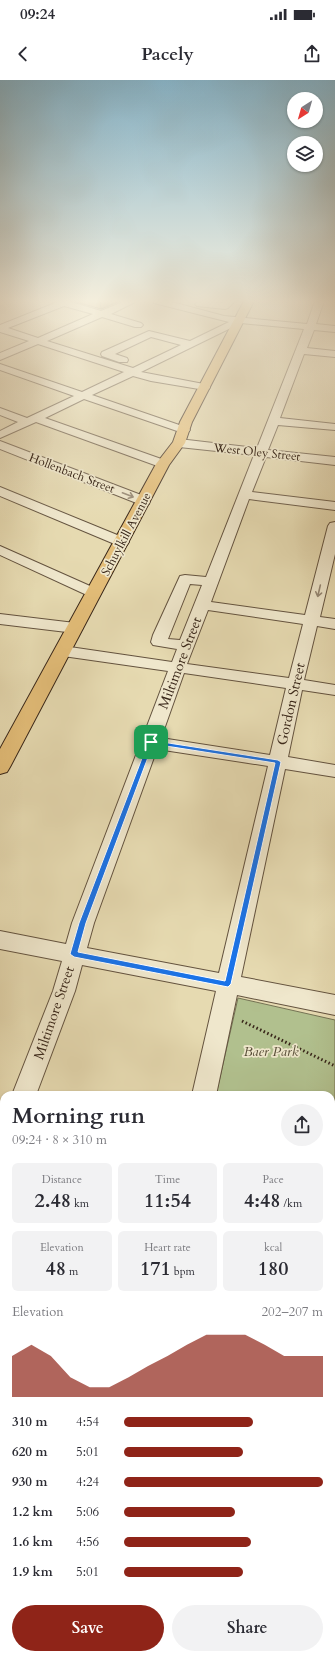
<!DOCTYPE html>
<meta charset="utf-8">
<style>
:root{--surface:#fff;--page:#f2f2f3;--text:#2b2b33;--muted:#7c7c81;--accent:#8f2418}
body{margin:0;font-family:Cardo,serif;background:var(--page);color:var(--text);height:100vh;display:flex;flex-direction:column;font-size:15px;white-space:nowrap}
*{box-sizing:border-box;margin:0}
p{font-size:13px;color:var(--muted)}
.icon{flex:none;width:22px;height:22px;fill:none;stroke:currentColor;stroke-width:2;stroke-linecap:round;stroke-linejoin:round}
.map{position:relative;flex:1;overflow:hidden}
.details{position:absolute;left:0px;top:1011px;width:335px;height:568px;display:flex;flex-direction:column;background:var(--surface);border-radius:12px 12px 0 0;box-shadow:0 1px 3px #0004}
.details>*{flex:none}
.needle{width:26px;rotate:217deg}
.controls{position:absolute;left:287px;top:12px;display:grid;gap:8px}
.controls a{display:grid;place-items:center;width:36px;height:36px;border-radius:50%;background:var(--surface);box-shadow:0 1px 3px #0004;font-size:20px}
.pin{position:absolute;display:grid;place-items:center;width:34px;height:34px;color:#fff;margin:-17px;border-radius:8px;box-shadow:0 2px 6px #0006}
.round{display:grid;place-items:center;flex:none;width:42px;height:42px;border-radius:21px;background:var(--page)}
.head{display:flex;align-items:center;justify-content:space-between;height:68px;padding:0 12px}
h1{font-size:22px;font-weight:800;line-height:30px}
.metrics{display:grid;grid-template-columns:repeat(3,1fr);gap:6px;height:68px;padding:4px 12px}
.metrics div{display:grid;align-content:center;border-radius:6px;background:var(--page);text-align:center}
.metrics b{font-size:20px;font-weight:800}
.metrics small{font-size:11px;font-weight:400}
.metrics p{font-size:11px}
.chart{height:112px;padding:8px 12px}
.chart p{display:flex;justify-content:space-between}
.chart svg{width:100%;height:72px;margin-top:4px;fill:var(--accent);opacity:.7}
.button{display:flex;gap:8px;margin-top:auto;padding:8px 12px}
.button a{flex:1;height:46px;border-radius:24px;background:var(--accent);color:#fff;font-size:16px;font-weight:800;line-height:46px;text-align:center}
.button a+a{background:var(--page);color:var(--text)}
ul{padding:0 12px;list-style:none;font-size:13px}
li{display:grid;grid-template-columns:64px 48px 1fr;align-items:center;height:30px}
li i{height:10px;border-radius:5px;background:var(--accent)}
.status{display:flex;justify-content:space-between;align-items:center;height:28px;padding:0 20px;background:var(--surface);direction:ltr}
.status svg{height:11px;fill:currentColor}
header{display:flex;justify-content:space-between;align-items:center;height:52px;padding:0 12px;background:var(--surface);font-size:18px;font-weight:800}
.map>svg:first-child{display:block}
.green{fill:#b1c08e;stroke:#747354}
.water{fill:#97bba6;stroke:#717f6e}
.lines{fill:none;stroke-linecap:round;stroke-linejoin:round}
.minor-casing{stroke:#64533f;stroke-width:2}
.major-casing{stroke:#382619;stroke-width:2}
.path{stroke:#382619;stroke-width:3;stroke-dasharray:1.5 2.5;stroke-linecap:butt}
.minor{fill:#efe7cc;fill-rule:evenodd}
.major{fill:#e3bd78;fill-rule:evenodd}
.rail-casing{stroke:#382619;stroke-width:6}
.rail{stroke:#efe7cc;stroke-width:4.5;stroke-dasharray:14;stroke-linecap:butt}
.wall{fill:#bc8861;stroke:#382619}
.shaded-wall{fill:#996f4f;stroke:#382619}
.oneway{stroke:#948672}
.route{fill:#1a73e8;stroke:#fff;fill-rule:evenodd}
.labels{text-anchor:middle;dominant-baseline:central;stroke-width:3.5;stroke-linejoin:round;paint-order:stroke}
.far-street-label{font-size:12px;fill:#382619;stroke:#efe7cc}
.street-label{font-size:14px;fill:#382619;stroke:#efe7cc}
.park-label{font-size:14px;font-style:italic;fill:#564c36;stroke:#efe7cc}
</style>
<div class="status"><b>09:24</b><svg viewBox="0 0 49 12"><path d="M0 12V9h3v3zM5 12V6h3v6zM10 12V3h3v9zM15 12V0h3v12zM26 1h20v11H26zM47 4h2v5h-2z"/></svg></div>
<header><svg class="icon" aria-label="back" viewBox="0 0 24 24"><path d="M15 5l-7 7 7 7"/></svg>Pacely<svg class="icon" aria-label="share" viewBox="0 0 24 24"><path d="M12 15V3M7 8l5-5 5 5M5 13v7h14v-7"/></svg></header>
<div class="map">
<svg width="335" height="1579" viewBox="0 0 335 1579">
<rect width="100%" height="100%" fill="#e6dab1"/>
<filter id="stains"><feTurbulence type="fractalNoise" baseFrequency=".005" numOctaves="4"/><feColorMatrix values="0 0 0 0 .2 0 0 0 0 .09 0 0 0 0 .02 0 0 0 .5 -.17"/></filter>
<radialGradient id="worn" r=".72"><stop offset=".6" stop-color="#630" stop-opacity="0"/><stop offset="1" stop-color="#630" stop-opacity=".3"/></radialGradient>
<path class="green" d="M238 918 335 940V1162L331 1161V1015H216Z"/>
<path class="water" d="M0 1317 4 1318V1575H331V1387H335V1579H0Z"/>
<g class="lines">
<defs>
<g id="minor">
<path d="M54 221H68L101 231 125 221H137L111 234 141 243 143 245 141 247H135L102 237 47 261 133 288 181 265 151 257 115 274 127 278 128 280 127 282H119L102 276 101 274 102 272 149 251 190 261 229 242 154 223 153 221H168L224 236 307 244 315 221H324L316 244 335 246V252L314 250 307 268 335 271V277L304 274 280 338 335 344V350L278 345 268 370 335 377V385L266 377 252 412 335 422V430L249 419 211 522 305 535 328 446 330 443 335 442V474L320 537 335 539V549L317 546 304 600 335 605V615L302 610 288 677 335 685V697L285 689 241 897 335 915V935L237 915 216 1015H192L216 911 82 885 75 911 36 1015H12L53 911 62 881 0 869V851L66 864 72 843 168 591 63 576 57 574 55 571 57 568 63 566 172 582 177 569 153 565 151 562 153 555 180 496 185 495 206 497 254 375 179 367 175 365 173 363 175 361 179 359 257 368 304 249 241 243 141 292 209 305 210 307 209 309 205 310 151 301 133 296 92 315 188 348 190 350 188 352H180L84 319 45 338 167 381 169 384 167 387 163 388 36 342 0 358V351L18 342 0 335V328L27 338 74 316 0 290V284L82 312 124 292 38 264 0 280V273L29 261 0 252V245L55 223ZM64 226 93 234 38 258 8 248ZM190 504 202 505 180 560 168 559ZM208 530 303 544 289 598 187 584ZM184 593 286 608 270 675 161 658ZM157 669 268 686 219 893 87 868 94 843Z"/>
<path d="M200 221 223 223 225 221H235L228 228 225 229 197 226 195 224Z"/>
<path d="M0 361 149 418 150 421 149 424H139L0 369Z"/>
<path d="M0 407 127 459 129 462 127 465 122 466 117 465 0 416Z"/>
<path d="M0 466 99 510 101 513 99 516 94 517 89 516 0 475Z"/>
<path d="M0 534 75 543 80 545 83 548 80 551 75 553 0 544Z"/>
<path d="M4 1055V1088L0 1089V1056Z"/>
<path d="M0 1100 4 1101V1127L0 1126Z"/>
<rect x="331" y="1167" width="4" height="28"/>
</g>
<path id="major" d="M244 221H254L192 342 185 363 169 385 10 687 7 692 0 694V669L156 384 173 362 180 342Z"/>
</defs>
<use href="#minor" class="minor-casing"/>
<use href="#major" class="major-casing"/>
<path class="path" d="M242 941 335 986"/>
<use href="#minor" class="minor"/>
<use href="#major" class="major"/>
<defs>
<g id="rail">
<path d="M0 1209H4"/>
<path d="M331 1264H335"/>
</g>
</defs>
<use href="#rail" class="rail-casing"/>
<use href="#rail" class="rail"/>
</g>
<path class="wall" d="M73 221H120L101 229Z"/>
<path class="shaded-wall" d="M100 221H120L101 229Z"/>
<defs><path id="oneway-shaft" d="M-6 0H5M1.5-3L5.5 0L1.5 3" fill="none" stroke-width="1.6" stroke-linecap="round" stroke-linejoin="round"/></defs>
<g class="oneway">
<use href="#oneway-shaft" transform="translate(128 415) rotate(21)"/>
<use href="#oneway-shaft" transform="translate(319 511) rotate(103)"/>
</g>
<linearGradient id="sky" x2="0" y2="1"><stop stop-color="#87b7ce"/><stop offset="0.5" stop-color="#f4eedc"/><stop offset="1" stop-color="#f4eedc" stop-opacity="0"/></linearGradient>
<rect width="335" height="442" fill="url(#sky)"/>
<path class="route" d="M149 660 278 680 281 682 231 904 228 907 74 877 70 874 79 843ZM153 664 275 683 225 901 78 872 86 843Z"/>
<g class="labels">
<g class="far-street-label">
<text transform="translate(257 372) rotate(6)">West Oley Street</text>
<text transform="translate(72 393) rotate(21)">Hollenbach Street</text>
<text transform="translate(126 454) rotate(-62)">Schuylkill Avenue</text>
</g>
<g class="street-label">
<text transform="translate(180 583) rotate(-69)">Miltimore Street</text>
<text transform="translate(291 624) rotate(-77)">Gordon Street</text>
<text transform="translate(54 933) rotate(-71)">Miltimore Street</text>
</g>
<g class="park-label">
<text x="271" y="971">Baer Park</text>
</g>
</g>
<rect width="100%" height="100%" filter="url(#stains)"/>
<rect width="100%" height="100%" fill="url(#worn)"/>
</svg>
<div class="controls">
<a><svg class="needle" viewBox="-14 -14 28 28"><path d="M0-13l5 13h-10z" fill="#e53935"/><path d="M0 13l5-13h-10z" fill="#7c7c81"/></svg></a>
<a><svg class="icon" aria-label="layers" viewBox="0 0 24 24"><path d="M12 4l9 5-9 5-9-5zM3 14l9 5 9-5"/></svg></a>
</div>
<div class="pin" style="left:151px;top:662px;background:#1e9e55"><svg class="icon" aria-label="arrive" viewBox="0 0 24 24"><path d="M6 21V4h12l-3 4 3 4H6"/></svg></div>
<section class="details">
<div class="head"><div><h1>Morning run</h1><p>09:24 · 8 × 310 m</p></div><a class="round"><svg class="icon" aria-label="share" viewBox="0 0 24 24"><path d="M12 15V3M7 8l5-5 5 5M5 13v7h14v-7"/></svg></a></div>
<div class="metrics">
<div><p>Distance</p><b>2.48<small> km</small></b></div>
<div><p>Time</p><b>11:54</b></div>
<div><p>Pace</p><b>4:48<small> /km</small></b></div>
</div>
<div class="metrics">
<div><p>Elevation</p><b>48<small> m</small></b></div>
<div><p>Heart rate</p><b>171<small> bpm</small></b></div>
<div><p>kcal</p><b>180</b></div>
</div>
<div class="chart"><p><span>Elevation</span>202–207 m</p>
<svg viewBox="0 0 160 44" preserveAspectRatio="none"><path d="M0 44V19L10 12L20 19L30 32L40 38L50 38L60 32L70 25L80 19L90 12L100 6L110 6L120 6L130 12L140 19L150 19L160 19V44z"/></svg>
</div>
<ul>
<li><b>310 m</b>4:54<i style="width:65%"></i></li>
<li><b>620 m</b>5:01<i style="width:60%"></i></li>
<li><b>930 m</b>4:24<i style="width:100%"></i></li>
<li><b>1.2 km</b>5:06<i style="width:56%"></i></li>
<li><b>1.6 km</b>4:56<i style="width:64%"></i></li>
<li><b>1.9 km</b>5:01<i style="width:60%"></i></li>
</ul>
<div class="button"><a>Save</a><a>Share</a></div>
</section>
</div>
